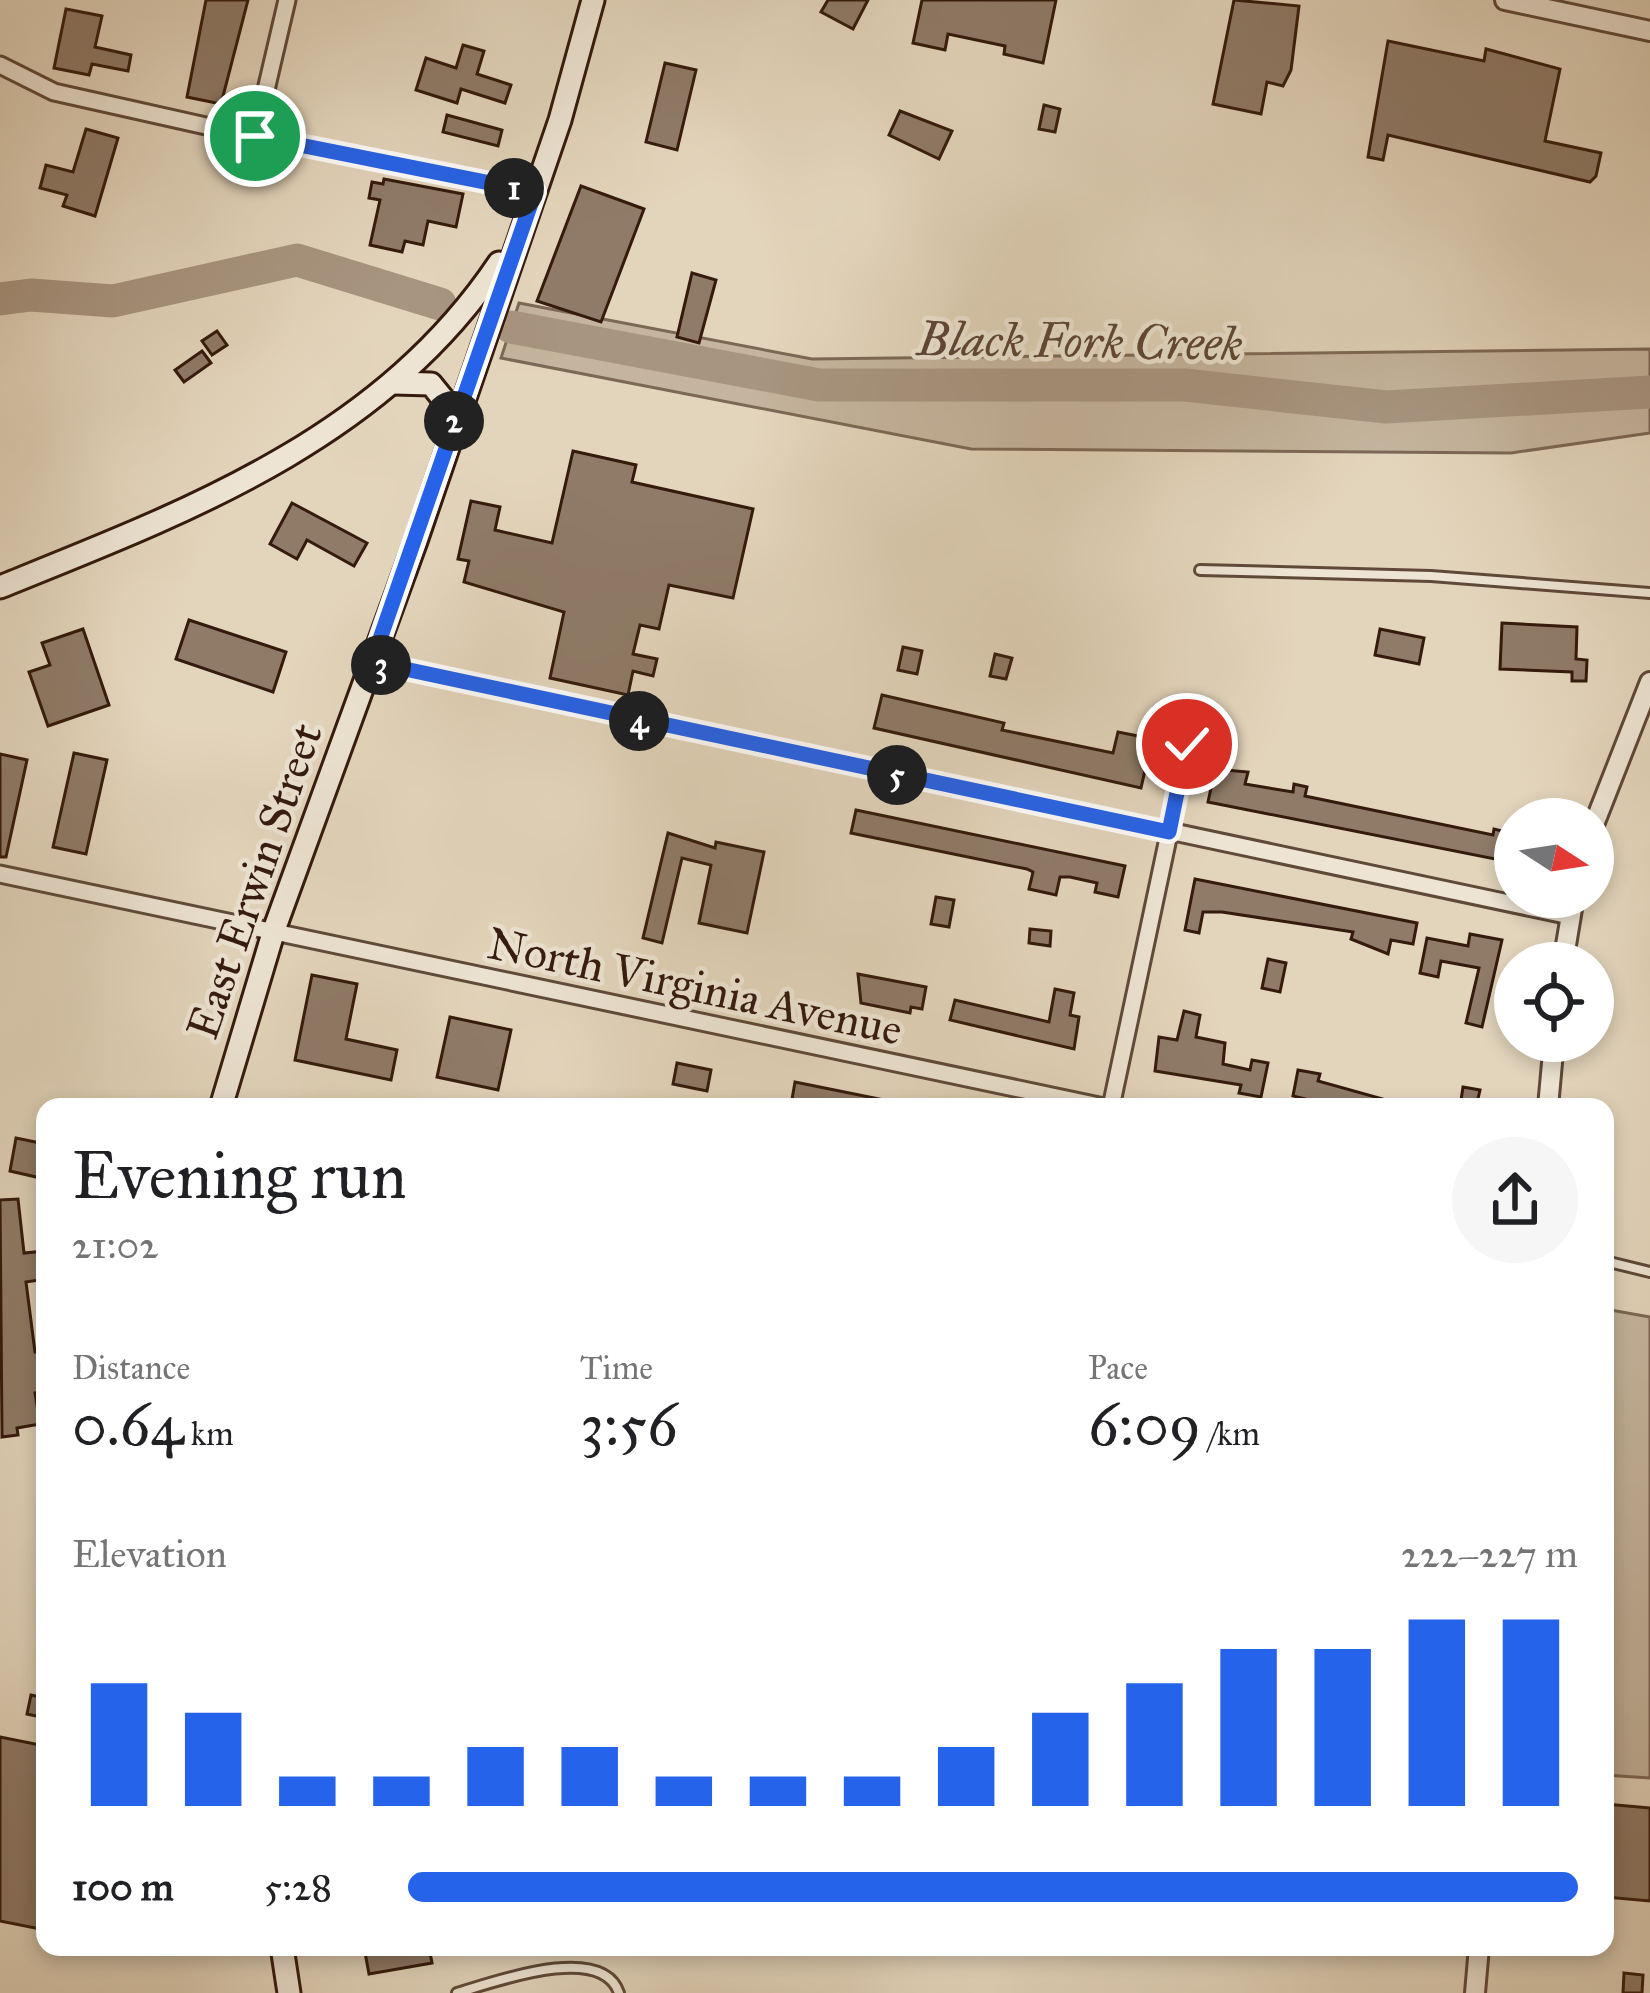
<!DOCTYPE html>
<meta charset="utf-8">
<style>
:root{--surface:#fff;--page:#f6f6f6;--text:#202124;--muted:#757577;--accent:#2563eb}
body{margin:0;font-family:"IM FELL Great Primer",serif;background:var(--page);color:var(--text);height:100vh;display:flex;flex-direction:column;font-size:45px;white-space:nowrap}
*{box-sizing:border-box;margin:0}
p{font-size:39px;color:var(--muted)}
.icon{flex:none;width:66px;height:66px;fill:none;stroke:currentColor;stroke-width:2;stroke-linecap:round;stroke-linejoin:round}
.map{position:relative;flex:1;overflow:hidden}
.panel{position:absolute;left:36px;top:1098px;width:1578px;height:858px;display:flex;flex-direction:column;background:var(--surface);border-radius:24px;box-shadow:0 6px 18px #0003}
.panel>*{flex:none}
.needle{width:78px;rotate:102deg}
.controls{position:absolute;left:1494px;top:798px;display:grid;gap:24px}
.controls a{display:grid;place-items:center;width:120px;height:120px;border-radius:50%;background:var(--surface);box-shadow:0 6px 18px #0003;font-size:60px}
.pin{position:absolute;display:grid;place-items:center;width:102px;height:102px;color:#fff;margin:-51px;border:6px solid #fff;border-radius:50%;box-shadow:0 3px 12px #0007}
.km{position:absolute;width:60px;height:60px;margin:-30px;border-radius:50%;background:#222;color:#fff;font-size:33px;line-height:60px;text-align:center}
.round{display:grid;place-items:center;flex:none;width:126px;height:126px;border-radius:63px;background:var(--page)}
.overview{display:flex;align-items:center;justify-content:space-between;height:204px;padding:0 36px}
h1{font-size:66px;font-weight:600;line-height:90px}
.figures{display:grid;grid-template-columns:repeat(3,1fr);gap:18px;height:204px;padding:12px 36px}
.figures div{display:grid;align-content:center}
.figures b{font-size:60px;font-weight:600}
.figures small{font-size:33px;font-weight:400}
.figures p{font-size:33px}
.chart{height:336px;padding:24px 36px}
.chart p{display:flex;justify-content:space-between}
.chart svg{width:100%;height:216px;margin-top:12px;stroke:var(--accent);stroke-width:6}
ul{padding:0 36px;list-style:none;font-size:39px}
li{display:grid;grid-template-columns:192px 144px 1fr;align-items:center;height:90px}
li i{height:30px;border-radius:15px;background:var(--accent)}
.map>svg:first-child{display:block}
.green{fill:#c5b59e;stroke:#7d6856;stroke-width:3}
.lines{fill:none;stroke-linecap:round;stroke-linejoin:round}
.river{stroke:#a89580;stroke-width:33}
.building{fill:#8f7b68;stroke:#351a0d;stroke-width:3}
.service-casing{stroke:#604939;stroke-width:14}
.minor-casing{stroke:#604939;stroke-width:21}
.tertiary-casing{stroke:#604939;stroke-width:24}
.secondary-casing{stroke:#351a0d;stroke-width:27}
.service{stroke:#ede4d3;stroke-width:8}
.minor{stroke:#ede4d3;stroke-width:15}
.tertiary{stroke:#ede4d3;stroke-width:18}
.secondary{stroke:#ede4d3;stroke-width:21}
.route-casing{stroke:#fff;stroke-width:24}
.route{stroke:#2563eb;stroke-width:15}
.labels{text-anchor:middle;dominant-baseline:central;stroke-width:9;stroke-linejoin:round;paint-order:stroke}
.street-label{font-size:45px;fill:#351a0d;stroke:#ede4d3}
.water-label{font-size:48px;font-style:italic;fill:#5d4535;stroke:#ede4d3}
</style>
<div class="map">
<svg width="1650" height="1993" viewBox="0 0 1650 1993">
<rect width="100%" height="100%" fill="#e3d5bc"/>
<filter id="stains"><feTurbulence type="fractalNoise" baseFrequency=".00167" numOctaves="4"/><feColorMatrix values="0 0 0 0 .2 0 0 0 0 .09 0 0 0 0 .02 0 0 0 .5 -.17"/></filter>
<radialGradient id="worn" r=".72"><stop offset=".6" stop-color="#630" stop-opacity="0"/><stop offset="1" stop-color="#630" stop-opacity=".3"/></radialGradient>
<g class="green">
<path d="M519 303 812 359 1650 349V433L1511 453 971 449 501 358Z"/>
<path d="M1605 1309 1650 1317V1778L1605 1775Z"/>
</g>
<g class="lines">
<g class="river">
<path d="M0 299 31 295 113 301 297 260 440 304"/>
<path d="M511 327 819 385H1185L1386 407 1650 392"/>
</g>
</g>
<g class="building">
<path d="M206 0H248L221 104 187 97Z"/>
<path d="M828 0H868L853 29 821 12Z"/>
<path d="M922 0H1056L1043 63 1004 54 1005 46 948 34 945 50 913 43Z"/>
<path d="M1234 0 1299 6 1291 70 1283 86 1267 82 1261 114 1213 104Z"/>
<path d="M66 9 102 16 95 47 131 55 128 71 92 64 89 75 54 68Z"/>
<path d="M1388 41 1484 61 1486 49 1560 69 1545 141 1601 153 1596 176 1590 182 1388 135 1383 160 1368 157Z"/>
<path d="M463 45 484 51 477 74 511 85 505 103 461 89 457 103 416 90 426 58 456 68Z"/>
<path d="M665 63 696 70 677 150 646 142Z"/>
<path d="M1044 105 1060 109 1055 132 1039 129Z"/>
<path d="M900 111 952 131 939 159 889 135Z"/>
<path d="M447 115 502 130 498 146 443 132Z"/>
<path d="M86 129 118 138 95 216 63 206 67 195 40 188 46 165 73 172Z"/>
<path d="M384 179 463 194 456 227 428 221 423 245 405 241 402 252 370 245 380 200 369 198 372 182 383 184Z"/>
<path d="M581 186 644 209 601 322 537 301Z"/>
<path d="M692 273 716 280 699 343 677 337Z"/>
<path d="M217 331 227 345 212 355 202 341Z"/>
<path d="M202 351 211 363 184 382 175 370Z"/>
<path d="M573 451 636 465 632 482 753 509 733 598 669 585 659 629 640 625 633 654 657 659 653 676 633 671 628 695 550 678 564 612 464 582 469 561 458 559 471 501 500 507 495 530 552 543Z"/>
<path d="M292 503 367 543 354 566 307 540 297 559 270 544Z"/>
<path d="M189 620 286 652 273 692 176 659Z"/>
<path d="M1502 623 1577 627 1576 659 1587 660 1586 681H1572V672L1500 669Z"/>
<path d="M83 629 109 705 48 726 29 672 50 665 42 643Z"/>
<path d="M1380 629 1424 638 1419 664 1375 655Z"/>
<path d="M903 647 922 651 917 674 898 670Z"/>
<path d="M995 654 1012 658 1006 679 990 676Z"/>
<path d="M882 695 1004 723 1002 730 1113 753 1118 732 1143 737 1145 722 1163 725 1159 746 1151 744 1141 788 874 728Z"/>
<path d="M74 753 107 760 86 854 53 847Z"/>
<path d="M0 754 27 760 6 857H0Z"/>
<path d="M1215 769 1248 772 1245 784 1293 792 1294 784 1307 787 1305 796 1493 835 1494 829 1515 834V863L1208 802Z"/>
<path d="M856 810 1125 866 1118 897 1095 892 1097 883 1070 877H1060L1056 895 1029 889 1033 872 1027 869 851 833Z"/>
<path d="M668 833 715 848 716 842 764 852 747 933 699 923 711 865 682 858 662 943 643 938Z"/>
<path d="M1195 879 1417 923 1413 944 1391 940 1388 954 1351 939 1353 932 1222 912H1203L1199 933 1185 930Z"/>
<path d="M936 897 954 900 949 927 931 924Z"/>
<path d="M1030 929 1051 931 1050 946 1029 943Z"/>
<path d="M1470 934 1502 940 1482 1027 1466 1023 1479 968 1441 961 1438 977 1420 973 1427 938 1468 946Z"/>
<path d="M1268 959 1286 963 1280 992 1262 988Z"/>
<path d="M858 974 926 987 922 1009 911 1007 910 1013 861 1003Z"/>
<path d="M312 975 357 984 346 1039 397 1050 391 1080 295 1060Z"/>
<path d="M1055 989 1074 993 1070 1015 1079 1017 1074 1049 950 1020 955 1000 1049 1022Z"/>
<path d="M1184 1011 1200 1015 1196 1037 1225 1043 1223 1064 1250 1070 1252 1060 1268 1063 1261 1097 1239 1093 1241 1085 1155 1071 1159 1037 1177 1040Z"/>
<path d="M450 1017 511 1030 498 1090 437 1077Z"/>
<path d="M677 1063 711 1070 707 1091 673 1084Z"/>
<path d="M1298 1070 1320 1074 1318 1081 1390 1101 1389 1107H1338L1293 1096Z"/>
<path d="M795 1082 884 1100V1107L791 1105Z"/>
<path d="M1463 1087 1480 1090 1476 1107H1460Z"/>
<path d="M16 1138 45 1144V1179L10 1171Z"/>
<path d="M18 1199 24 1253 45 1251V1279L26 1282 35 1352 45 1350V1391L35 1393 40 1424 17 1428 18 1435 2 1437 0 1200Z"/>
<path d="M31 1695 45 1698V1718L27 1714Z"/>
<path d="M0 1737 45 1746V1930L0 1921Z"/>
<path d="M1605 1804 1650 1808V1901L1605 1897Z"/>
<path d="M364 1947H429L432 1963 369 1974Z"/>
<path d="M1624 1973 1643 1975 1642 1993H1623Z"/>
</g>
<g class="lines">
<defs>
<g id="service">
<path d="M257 137 530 191"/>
<path d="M1200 570 1431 576 1650 593"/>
<path d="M1605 1261 1650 1272"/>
<path d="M457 1993C494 1982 602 1942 619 1993"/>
</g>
<g id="minor">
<path d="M0 65 54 92 255 137 287 0"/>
<path d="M372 662 1570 916"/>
<path d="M0 874 1104 1107"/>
<path d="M1111 1107 1188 744"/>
</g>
<g id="tertiary">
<path d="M1505 0 1650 31"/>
<path d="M1593 827 1650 682"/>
<path d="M1563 963 1574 897"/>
<path d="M1548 1107 1554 1041"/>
<path d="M1475 1993 1479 1947"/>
</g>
<g id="secondary">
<path d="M394 383 431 384 456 415"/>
<path d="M0 587C189 511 381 439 499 263"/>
<path d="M221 1107 274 930 416 541 560 120 593 0"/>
<path d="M282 1947 289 1993"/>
</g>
</defs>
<use href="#service" class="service-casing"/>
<use href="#minor" class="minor-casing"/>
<use href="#tertiary" class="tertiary-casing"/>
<use href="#secondary" class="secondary-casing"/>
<use href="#service" class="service"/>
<use href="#minor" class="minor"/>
<use href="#tertiary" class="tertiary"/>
<use href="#secondary" class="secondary"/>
</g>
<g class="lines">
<defs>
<path id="route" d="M255 136 535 192 372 662 1169 832 1187 744"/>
</defs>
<use href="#route" class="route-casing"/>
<use href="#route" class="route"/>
</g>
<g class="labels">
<g class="street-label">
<text transform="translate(254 881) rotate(-71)">East Erwin Street</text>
<text transform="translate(695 986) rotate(12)">North Virginia Avenue</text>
</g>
<g class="water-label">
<text transform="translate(1080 341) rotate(1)">Black Fork Creek</text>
</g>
</g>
<rect width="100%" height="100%" filter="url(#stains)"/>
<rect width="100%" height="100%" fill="url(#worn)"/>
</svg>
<div class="controls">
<a><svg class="needle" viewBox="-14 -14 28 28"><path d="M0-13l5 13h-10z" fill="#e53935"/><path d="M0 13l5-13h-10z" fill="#757577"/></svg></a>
<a><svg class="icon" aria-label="locate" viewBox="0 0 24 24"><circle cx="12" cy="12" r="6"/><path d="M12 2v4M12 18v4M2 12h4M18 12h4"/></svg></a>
</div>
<div class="pin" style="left:255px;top:136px;background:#1e9e55"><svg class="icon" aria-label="arrive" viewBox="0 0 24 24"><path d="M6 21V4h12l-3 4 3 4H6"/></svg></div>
<div class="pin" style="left:1187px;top:744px;background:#d93025"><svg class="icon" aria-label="check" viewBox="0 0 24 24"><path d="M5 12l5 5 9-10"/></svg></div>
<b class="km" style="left:514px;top:188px">1</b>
<b class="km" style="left:454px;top:421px">2</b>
<b class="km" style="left:381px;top:665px">3</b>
<b class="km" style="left:639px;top:721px">4</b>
<b class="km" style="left:897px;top:775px">5</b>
<section class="panel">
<div class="overview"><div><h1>Evening run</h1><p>21:02</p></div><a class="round"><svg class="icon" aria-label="share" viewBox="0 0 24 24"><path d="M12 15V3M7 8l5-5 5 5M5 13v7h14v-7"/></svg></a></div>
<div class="figures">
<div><p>Distance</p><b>0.64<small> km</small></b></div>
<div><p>Time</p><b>3:56</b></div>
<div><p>Pace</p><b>6:09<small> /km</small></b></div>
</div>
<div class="chart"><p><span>Elevation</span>222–227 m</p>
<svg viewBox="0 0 160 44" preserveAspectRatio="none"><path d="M5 44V19M15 44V25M25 44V38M35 44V38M45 44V32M55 44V32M65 44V38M75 44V38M85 44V38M95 44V32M105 44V25M115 44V19M125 44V12M135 44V12M145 44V6M155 44V6"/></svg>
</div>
<ul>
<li><b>100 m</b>5:28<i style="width:100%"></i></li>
</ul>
</section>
</div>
